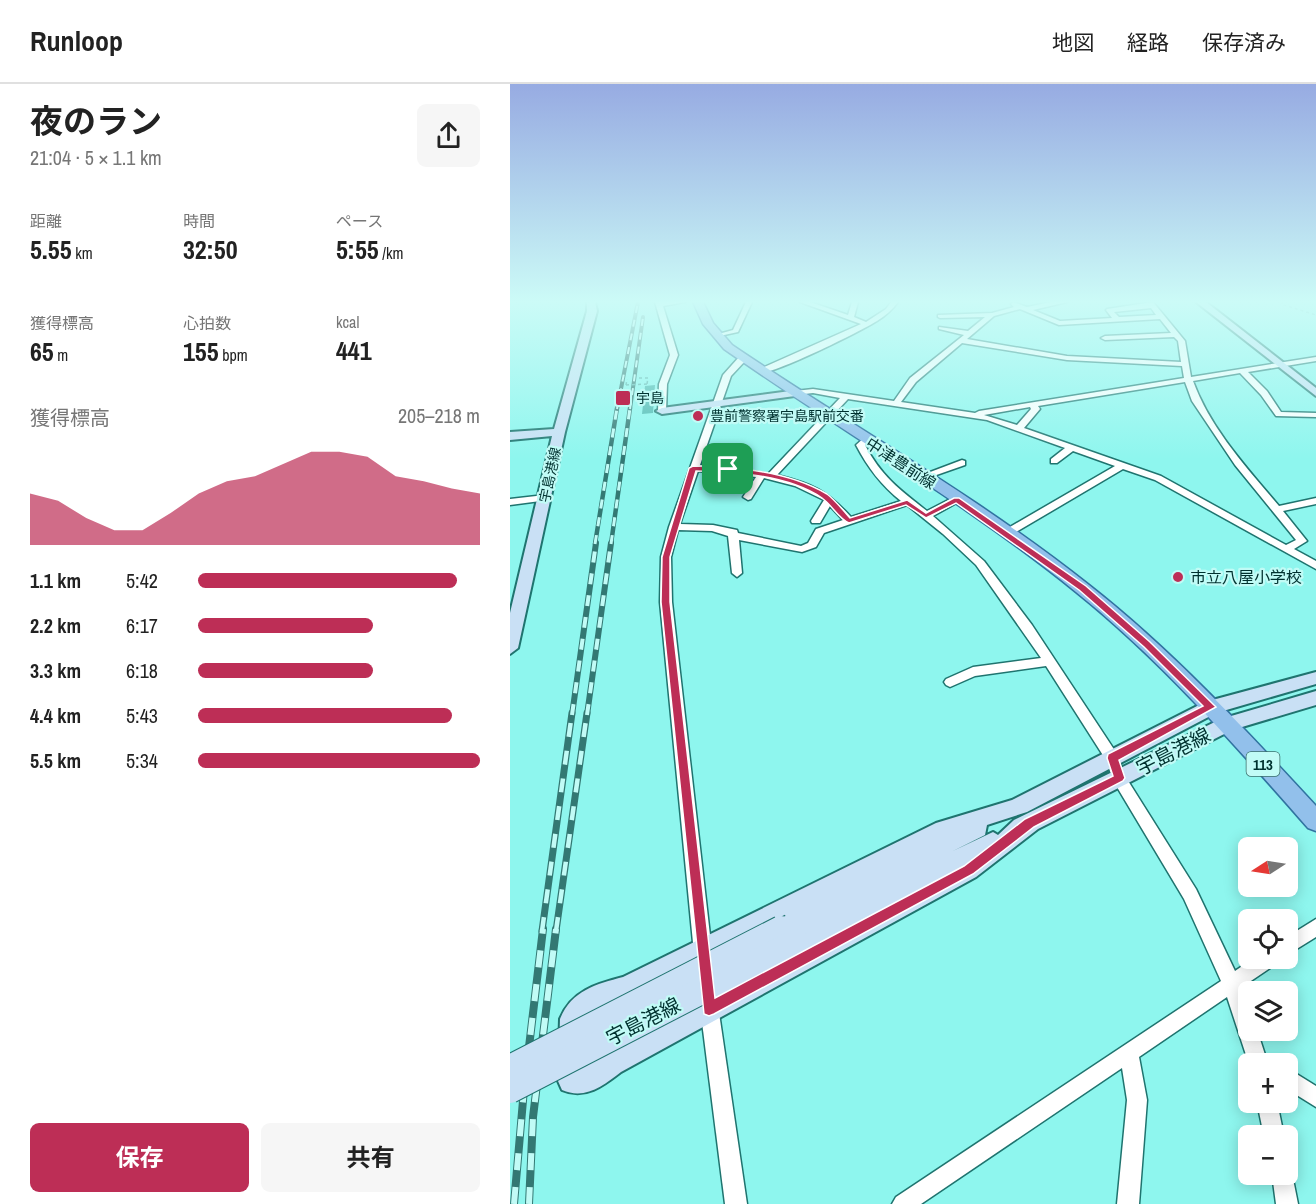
<!DOCTYPE html>
<html lang="ja">
<meta charset="utf-8">
<style>
:root{--surface:#fff;--page:#f6f6f6;--text:#222;--muted:#767676;--line:#e0e0e0;--accent:#bd2e56}
body{margin:0;font-family:"Archivo Narrow","Noto Sans JP",sans-serif;background:var(--page);color:var(--text);height:100vh;display:flex;flex-direction:column;font-size:22px;white-space:nowrap}
*{box-sizing:border-box;margin:0}
p{font-size:20px;color:var(--muted)}
.icon{flex:none;width:33px;height:33px;fill:none;stroke:currentColor;stroke-width:2;stroke-linecap:round;stroke-linejoin:round}
.map{position:relative;flex:1;overflow:hidden}
.sheet{display:flex;flex-direction:column;background:var(--surface);width:510px}
.sheet>*{flex:none}
.needle{width:39px;rotate:258deg}
.controls{position:absolute;left:728px;top:753px;display:grid;gap:12px}
.controls a{display:grid;place-items:center;width:60px;height:60px;border-radius:9px;background:var(--surface);box-shadow:0 3px 15px #0003;font-size:30px}
.pin{position:absolute;display:grid;place-items:center;width:51px;height:51px;color:#fff;margin:-26px;border-radius:12px;box-shadow:0 3px 9px #0006}
.round{display:grid;place-items:center;flex:none;width:63px;height:63px;border-radius:9px;background:var(--page)}
.summary{display:flex;align-items:center;justify-content:space-between;height:102px;padding:0 30px}
h1{font-size:33px;font-weight:700;line-height:45px}
.stats{display:grid;grid-template-columns:repeat(3,1fr);gap:9px;height:102px;padding:6px 30px}
.stats div{display:grid;align-content:center}
.stats b{font-size:26px;font-weight:700}
.stats small{font-size:16px;font-weight:400}
.stats p{font-size:16px}
.chart{height:168px;padding:12px 30px}
.chart p{display:flex;justify-content:space-between}
.chart svg{width:100%;height:108px;margin-top:6px;fill:var(--accent);opacity:.7}
.action{display:flex;gap:12px;margin-top:auto;padding:12px 30px}
.action a{flex:1;height:69px;border-radius:9px;background:var(--accent);color:#fff;font-size:24px;font-weight:700;line-height:69px;text-align:center}
.action a+a{background:var(--page);color:var(--text)}
ul{padding:0 30px;list-style:none;font-size:20px}
li{display:grid;grid-template-columns:96px 72px 1fr;align-items:center;height:45px}
li i{height:15px;border-radius:8px;background:var(--accent)}
header{display:flex;align-items:center;gap:36px;box-sizing:border-box;height:84px;padding:0 30px;background:var(--surface);border-bottom:2px solid var(--line)}
header strong{font-size:28px}
nav{display:flex;gap:33px;margin-inline-start:auto;font-size:21px}
main{display:flex;flex:1;min-height:0}
.map>svg:first-child{display:block}
.building{fill:#4cb7b0}
.lines{fill:none;stroke-linecap:round;stroke-linejoin:round}
.street-casing{stroke:#1f746f;stroke-width:3}
.secondary-casing{stroke:#1f746f;stroke-width:4}
.primary-casing{stroke:#3073a0;stroke-width:3}
.path{stroke:#60b7b1;stroke-width:1.5;stroke-dasharray:3 3;stroke-linecap:butt}
.street{fill:#fff;fill-rule:evenodd}
.secondary{fill:#c9e0f5;fill-rule:evenodd}
.primary{fill:#92c0eb;fill-rule:evenodd}
.rail-far4-casing{stroke:#337873;stroke-width:4}
.rail-far3-casing{stroke:#337873;stroke-width:4.5}
.rail-far2-casing{stroke:#337873;stroke-width:6}
.rail-far1-casing{stroke:#337873;stroke-width:7}
.rail-casing{stroke:#337873;stroke-width:8}
.rail-far4{stroke:#c1fbf6;stroke-width:2;stroke-dasharray:7;stroke-linecap:butt}
.rail-far3{stroke:#c1fbf6;stroke-width:3;stroke-dasharray:9;stroke-linecap:butt}
.rail-far2{stroke:#c1fbf6;stroke-width:4;stroke-dasharray:11;stroke-linecap:butt}
.rail-far1{stroke:#c1fbf6;stroke-width:4.5;stroke-dasharray:14;stroke-linecap:butt}
.rail{stroke:#c1fbf6;stroke-width:6;stroke-dasharray:17;stroke-linecap:butt}
.secondary-bridge-far1-casing{stroke:#1f746f;stroke-width:23;stroke-linecap:butt}
.secondary-bridge-casing{stroke:#1f746f;stroke-width:28;stroke-linecap:butt}
.path-bridge{stroke:#60b7b1;stroke-width:1.5;stroke-dasharray:3 3;stroke-linecap:butt}
.secondary-bridge-far1{stroke:#c9e0f5;stroke-width:20}
.secondary-bridge{stroke:#c9e0f5;stroke-width:26}
.route{fill:#bd2e56;stroke:#fff;stroke-width:1.5;fill-rule:evenodd}
.poi-dot{fill:#bd2e56;stroke:#c1fbf6;stroke-width:2}
.labels{text-anchor:middle;dominant-baseline:central;stroke-width:4.5;stroke-linejoin:round;paint-order:stroke}
.far-poi-label{font-size:14px;fill:#00312f;stroke:#c1fbf6;text-anchor:start}
.far-street-label{font-size:14px;fill:#00312f;stroke:#c1fbf6}
.shield{fill:#c1fbf6;stroke:#3a6e6b;stroke-width:1.5}
.shield-label{font-size:15px;font-weight:bold;fill:#00312f}
.street-label{font-size:16px;fill:#00312f;stroke:#c1fbf6}
.poi-label{font-size:16px;fill:#00312f;stroke:#c1fbf6;text-anchor:start}
.near-street-label{font-size:20px;fill:#00312f;stroke:#c1fbf6}
</style>
<header>
<strong>Runloop</strong>
<nav><a>地図</a><a>経路</a><a>保存済み</a></nav>
</header>
<main>
<section class="sheet">
<div class="summary"><div><h1>夜のラン</h1><p>21:04 · 5 × 1.1 km</p></div><a class="round"><svg class="icon" aria-label="share" viewBox="0 0 24 24"><path d="M12 15V3M7 8l5-5 5 5M5 13v7h14v-7"/></svg></a></div>
<div class="stats">
<div><p>距離</p><b>5.55<small> km</small></b></div>
<div><p>時間</p><b>32:50</b></div>
<div><p>ペース</p><b>5:55<small> /km</small></b></div>
</div>
<div class="stats">
<div><p>獲得標高</p><b>65<small> m</small></b></div>
<div><p>心拍数</p><b>155<small> bpm</small></b></div>
<div><p>kcal</p><b>441</b></div>
</div>
<div class="chart"><p><span>獲得標高</span>205–218 m</p>
<svg viewBox="0 0 160 44" preserveAspectRatio="none"><path d="M0 44V23L10 26L20 33L30 38L40 38L50 31L60 23L70 18L80 16L90 11L100 6L110 6L120 8L130 16L140 18L150 21L160 23V44z"/></svg>
</div>
<ul>
<li><b>1.1 km</b>5:42<i style="width:92%"></i></li>
<li><b>2.2 km</b>6:17<i style="width:62%"></i></li>
<li><b>3.3 km</b>6:18<i style="width:62%"></i></li>
<li><b>4.4 km</b>5:43<i style="width:90%"></i></li>
<li><b>5.5 km</b>5:34<i style="width:100%"></i></li>
</ul>
<div class="action"><a>保存</a><a>共有</a></div>
</section>
<div class="map">
<svg width="806" height="1120" viewBox="0 0 806 1120">
<rect width="100%" height="100%" fill="#8ef6ee"/>
<path class="building" d="M145 301 143 329 132 330 135 302Z"/>
<g class="lines">
<defs>
<g id="street">
<path d="M145 218H175L153 222 168 271 157 300 156 327 152 329 148 327 149 300 160 271Z"/>
<path d="M236 218H242L228 248 205 253V251L223 246Z"/>
<path d="M290 218H300L338 231 342 218H348L344 233 356 238 376 225 381 218H388C382 226 375 232 367 237 349 248 267 289 250 289V285L351 240Z"/>
<path d="M503 218 517 223 541 218H557L523 226 550 237 602 234 596 226 597 225 643 218 675 257 681 293 806 273V277L738 288 757 307 771 328 806 329V333L766 332 751 311 730 289 683 297C700 344 737 384 769 422L806 414V420L773 427 797 457 784 465 806 477V485L645 396 613 385 501 451H493V447L605 382 563 367 547 379H541V375L555 364 477 336 338 315 267 391C303 400 316 406 341 433L391 417C371 401 358 384 346 361L356 352 360 355 355 361C371 392 390 406 417 427L444 413H450V417L423 432 474 477 522 541 607 670 615 692 686 805 725 887 744 874H768L766 880 732 903 738 922V946H747L758 980H739L717 913 629 973 637 1016 629 1120H607L617 1016 612 984 411 1120H382L386 1113 711 897 674 815 604 698 596 676 536 582 465 592 440 603 436 601 434 598 436 595 463 583 531 574 466 481 433 450 397 421 314 449 306 463 292 468 229 456 232 489 227 493 222 489 218 452 202 447 168 446 161 473 162 518 202 869 199 875 193 878 187 875 184 869 150 518 151 473 159 443 213 291 230 272H236V276L221 292 190 381 214 383 258 390 330 314 303 309 285 311V307L303 305 384 317 400 294 454 251 429 245V243L458 247 475 233 430 234 428 233V231L482 229 504 223 501 220ZM641 224 646 231 609 233 604 228ZM510 225 549 241 650 235 661 249 595 252 591 254 595 256 664 253 668 257 671 278 557 272 457 255 484 232ZM452 259 557 276 672 282 674 294 469 327 465 329 391 318 406 298ZM675 298 682 317 725 381 786 456 776 461 651 392 514 344 530 325 528 322ZM520 323 521 325 507 341 474 331ZM188 387 246 393 233 413 238 416 241 415 254 394 285 402 314 416 301 437 302 439H310L320 422 333 436 306 445 298 459 291 462 228 449 227 446 203 441 170 440Z"/>
<path d="M452 376 455 377V381L415 395 412 396 407 393Z"/>
<path d="M35 411 38 412V416L0 421V415Z"/>
<path d="M806 835V853L777 871V853Z"/>
<path d="M199 913 205 916 208 922 237 1120H215L190 922 193 916Z"/>
<path d="M777 984 806 1002V1023L777 1005Z"/>
<path d="M747 1018H767L774 1052H754Z"/>
<path d="M777 1082 782 1090 788 1120H766L762 1090H777Z"/>
</g>
<g id="secondary">
<path d="M77 218H85L87 227 55 348 8 564 0 570V529L42 352 0 356V348L44 345 77 227Z"/>
<path d="M686 218H696L806 304V312Z"/>
<path d="M288 306 293 309 292 311 152 330 146 327 152 324Z"/>
<path d="M806 588V600L706 629 517 728 477 741 475 751 443 767 483 748 488 751 504 736 711 635 806 607V621L722 646 528 745 466 793 111 988C93 1002 75 1016 52 1006L48 997 50 935C61 907 86 900 113 893L426 739 502 716 695 618ZM269 839 272 849 277 851 274 858 278 866 283 868 93 970 74 983V940L90 923 125 913Z"/>
</g>
<path id="primary" d="M183 218H193L203 239 222 261C340 341 467 412 579 501 662 566 734 644 806 722V747L798 744C725 661 652 577 566 508 455 418 331 347 214 265L193 240Z"/>
</defs>
<use href="#street" class="street-casing"/>
<use href="#secondary" class="secondary-casing"/>
<use href="#primary" class="primary-casing"/>
<g class="path">
<path d="M774 218 771 220 806 231"/>
<path d="M129 294H138L137 300"/>
<path d="M116 301 117 295"/>
</g>
<use href="#street" class="street"/>
<use href="#secondary" class="secondary"/>
<use href="#primary" class="primary"/>
<defs>
<g id="rail-far4">
<path d="M107 325 128 218"/>
<path d="M120 325 133 233"/>
</g>
<g id="rail-far3">
<path d="M85 460 107 324"/>
<path d="M101 460 120 324"/>
</g>
<g id="rail-far2">
<path d="M62 631 86 459"/>
<path d="M77 631 101 459"/>
</g>
<g id="rail-far1">
<path d="M32 847 62 629"/>
<path d="M46 847 77 629"/>
</g>
<g id="rail">
<path d="M4 1120 14 1005 33 845"/>
<path d="M19 1120 23 1033 46 845"/>
</g>
</defs>
<use href="#rail-far4" class="rail-far4-casing"/>
<use href="#rail-far3" class="rail-far3-casing"/>
<use href="#rail-far2" class="rail-far2-casing"/>
<use href="#rail-far1" class="rail-far1-casing"/>
<use href="#rail" class="rail-casing"/>
<use href="#rail-far4" class="rail-far4"/>
<use href="#rail-far3" class="rail-far3"/>
<use href="#rail-far2" class="rail-far2"/>
<use href="#rail-far1" class="rail-far1"/>
<use href="#rail" class="rail"/>
<defs>
<path id="secondary-bridge-far1" d="M268 847 280 841"/>
<g id="secondary-bridge">
<path d="M0 984 271 845"/>
<path d="M0 1006 286 858"/>
</g>
</defs>
<use href="#secondary-bridge-far1" class="secondary-bridge-far1-casing"/>
<use href="#secondary-bridge" class="secondary-bridge-casing"/>
<path class="path-bridge" d="M116 301 137 300"/>
<use href="#secondary-bridge-far1" class="secondary-bridge-far1"/>
<use href="#secondary-bridge" class="secondary-bridge"/>
</g>
<linearGradient id="sky" x2="0" y2="1"><stop stop-color="#97abe2"/><stop offset="0.58" stop-color="#ccfbf7"/><stop offset="1" stop-color="#ccfbf7" stop-opacity="0"/></linearGradient>
<rect width="806" height="375" fill="url(#sky)"/>
<path class="route" d="M183 382C227 383 278 387 317 410 325 416 333 426 340 434L397 416 416 429 444 414H449L576 502 640 558 706 623 609 676 615 694 613 697 524 743 463 790 204 930 199 932 194 930 151 518 152 473 179 384ZM186 387C226 388 278 391 312 414 322 421 328 434 339 439L396 421 416 434 446 419 569 506 634 563 693 622 598 670 597 674 603 692 515 735 454 782 205 914 160 518V473Z"/>
<g class="poi-dot">
<rect x="105" y="306" width="16" height="16" rx="3"/>
<circle cx="188" cy="332" r="6"/>
<circle cx="668" cy="493" r="6"/>
</g>
<g class="labels">
<g class="far-poi-label">
<text x="126" y="314">宇島</text>
<text x="200" y="332">豊前警察署宇島駅前交番</text>
</g>
<g class="far-street-label">
<text transform="translate(40 391) rotate(-78)">宇島港線</text>
</g>
<rect class="shield" x="736.5" y="668" width="33" height="24" rx="4.5"/>
<g class="shield-label">
<text x="753" y="680">113</text>
</g>
<g class="street-label">
<text transform="translate(391 379) rotate(33)">中津豊前線</text>
</g>
<g class="poi-label">
<text x="680" y="493">市立八屋小学校</text>
</g>
<g class="near-street-label">
<text transform="translate(663 667) rotate(-27)">宇島港線</text>
<text transform="translate(133 937) rotate(-27)">宇島港線</text>
</g>
</g>
</svg>
<div class="controls">
<a><svg class="needle" viewBox="-14 -14 28 28"><path d="M0-13l5 13h-10z" fill="#e53935"/><path d="M0 13l5-13h-10z" fill="#767676"/></svg></a>
<a><svg class="icon" aria-label="locate" viewBox="0 0 24 24"><circle cx="12" cy="12" r="6"/><path d="M12 2v4M12 18v4M2 12h4M18 12h4"/></svg></a>
<a><svg class="icon" aria-label="layers" viewBox="0 0 24 24"><path d="M12 4l9 5-9 5-9-5zM3 14l9 5 9-5"/></svg></a>
<a>+</a>
<a>−</a>
</div>
<div class="pin" style="left:218px;top:385px;background:#1e9e55"><svg class="icon" aria-label="arrive" viewBox="0 0 24 24"><path d="M6 21V4h12l-3 4 3 4H6"/></svg></div>
</div>
</main>
